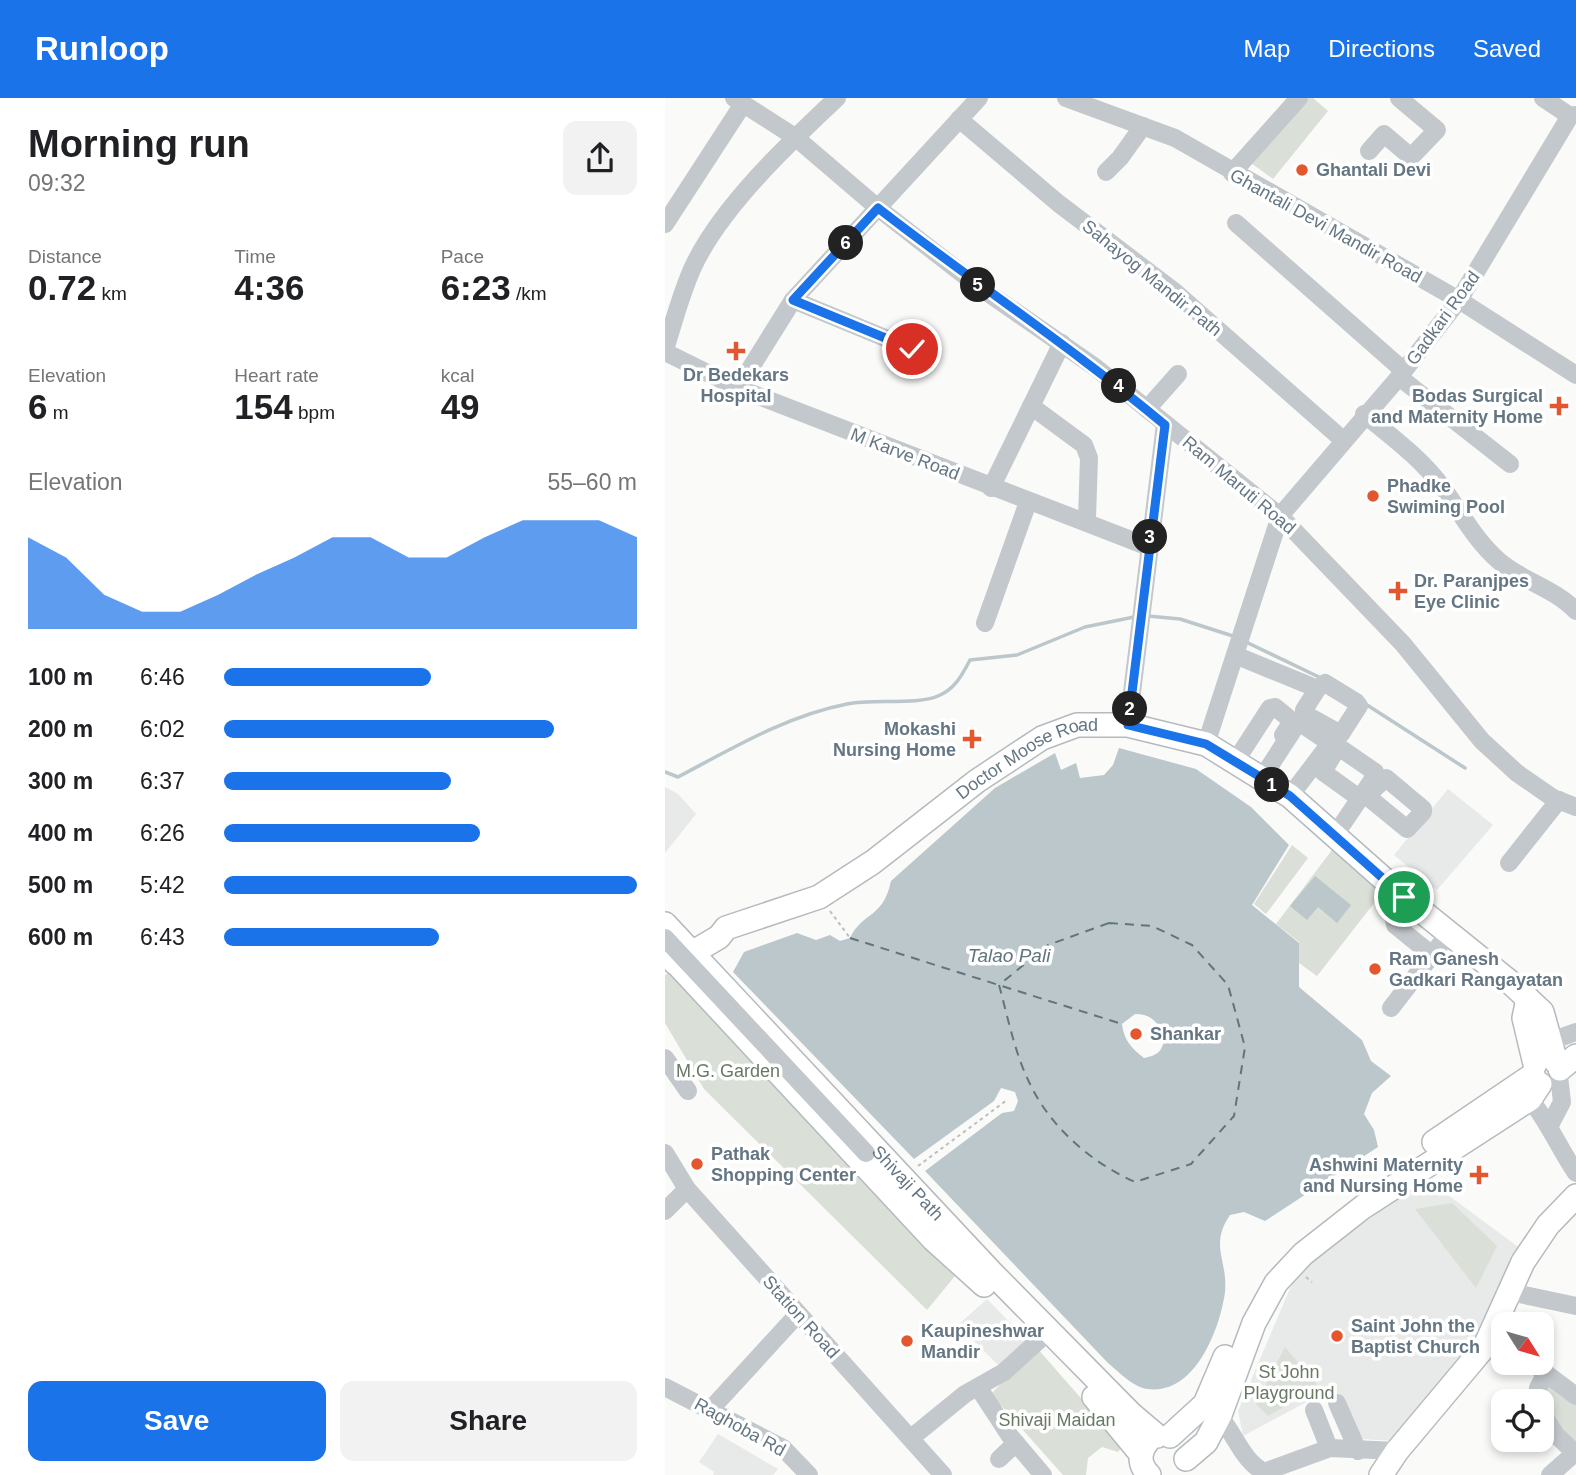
<!DOCTYPE html>
<meta charset="utf-8">
<style>
:root{--surface:#fff;--page:#f2f2f2;--text:#202124;--muted:#757577;--accent:#1a73e8}
body{margin:0;font-family:Arial,sans-serif;background:var(--page);color:var(--text);height:100vh;display:flex;flex-direction:column;font-size:26px;white-space:nowrap}
*{box-sizing:border-box;margin:0}
p{font-size:23px;color:var(--muted)}
.icon{flex:none;width:38px;height:38px;fill:none;stroke:currentColor;stroke-width:2;stroke-linecap:round;stroke-linejoin:round}
.map{position:relative;flex:1;overflow:hidden}
.panel{display:flex;flex-direction:column;background:var(--surface);width:665px}
.panel>*{flex:none}
.needle{width:46px;rotate:127deg}
.controls{position:absolute;left:826px;top:1214px;display:grid;gap:14px}
.controls a{display:grid;place-items:center;width:63px;height:63px;border-radius:14px;background:var(--surface);box-shadow:0 4px 10px #0003;font-size:35px}
.pin{position:absolute;display:grid;place-items:center;width:60px;height:60px;color:#fff;margin:-30px;border:4px solid #fff;border-radius:50%;box-shadow:0 2px 7px #0007}
.km{position:absolute;width:35px;height:35px;margin:-18px;border-radius:50%;background:#222;color:#fff;font-size:19px;line-height:35px;text-align:center}
.round{display:grid;place-items:center;flex:none;width:74px;height:74px;border-radius:14px;background:var(--page)}
.overview{display:flex;align-items:center;justify-content:space-between;height:119px;padding:0 28px}
h1{font-size:38px;font-weight:700;line-height:52px}
.figures{display:grid;grid-template-columns:repeat(3,1fr);gap:10px;height:119px;padding:7px 28px}
.figures div{display:grid;align-content:center}
.figures b{font-size:35px;font-weight:700}
.figures small{font-size:19px;font-weight:400}
.figures p{font-size:19px}
.chart{height:196px;padding:14px 28px}
.chart p{display:flex;justify-content:space-between}
.chart svg{width:100%;height:126px;margin-top:7px;fill:var(--accent);opacity:.7}
.cta{display:flex;gap:14px;margin-top:auto;padding:14px 28px}
.cta a{flex:1;height:80px;border-radius:14px;background:var(--accent);color:#fff;font-size:28px;font-weight:700;line-height:80px;text-align:center}
.cta a+a{background:var(--page);color:var(--text)}
ul{padding:0 28px;list-style:none;font-size:23px}
li{display:grid;grid-template-columns:112px 84px 1fr;align-items:center;height:52px}
li i{height:18px;border-radius:9px;background:var(--accent)}
header{display:flex;align-items:center;gap:42px;box-sizing:border-box;height:98px;padding:0 35px;background:var(--accent);color:#fff}
header strong{font-size:33px}
nav{display:flex;gap:38px;margin-inline-start:auto;font-size:24px}
main{display:flex;flex:1;min-height:0}
.map>svg:first-child{display:block}
.built{fill:#e8e9e9}
.green{fill:#dadfd7}
.water{fill:#bbc7cb;fill-rule:evenodd}
.lines{fill:none;stroke-linecap:round;stroke-linejoin:round}
.stream{stroke:#bbc7cb;stroke-width:3.5}
.ferry{stroke:#60757c;stroke-width:2;stroke-dasharray:9 7;stroke-linecap:butt}
.major-casing{stroke:#b5babe;stroke-width:26}
.path{stroke:#bbbfc2;stroke-width:2;stroke-dasharray:3.5 3.5;stroke-linecap:butt}
.minor{stroke:#c3c8cc;stroke-width:18}
.major{stroke:#fff;stroke-width:23}
.minor-bridge{stroke:#c3c8cc;stroke-width:18}
.route-casing{stroke:#fff;stroke-width:14}
.route{stroke:#1a73e8;stroke-width:9}
.poi-dot{fill:#e4572e;stroke:#fff;stroke-width:2.5}
.labels{text-anchor:middle;dominant-baseline:central;stroke-width:7;stroke-linejoin:round;paint-order:stroke}
.poi-label{font-size:18px;font-weight:bold;fill:#657683;stroke:#fff;text-anchor:start}
.street-label{font-size:18px;fill:#657683;stroke:#fff}
.park-label{font-size:18px;fill:#687a64;stroke:#fff}
.water-label{font-size:19px;font-style:italic;fill:#60757c;stroke:#fff}
</style>
<header>
<strong>Runloop</strong>
<nav><a>Map</a><a>Directions</a><a>Saved</a></nav>
</header>
<main>
<section class="panel">
<div class="overview"><div><h1>Morning run</h1><p>09:32</p></div><a class="round"><svg class="icon" aria-label="share" viewBox="0 0 24 24"><path d="M12 15V3M7 8l5-5 5 5M5 13v7h14v-7"/></svg></a></div>
<div class="figures">
<div><p>Distance</p><b>0.72<small> km</small></b></div>
<div><p>Time</p><b>4:36</b></div>
<div><p>Pace</p><b>6:23<small> /km</small></b></div>
</div>
<div class="figures">
<div><p>Elevation</p><b>6<small> m</small></b></div>
<div><p>Heart rate</p><b>154<small> bpm</small></b></div>
<div><p>kcal</p><b>49</b></div>
</div>
<div class="chart"><p><span>Elevation</span>55–60 m</p>
<svg viewBox="0 0 160 44" preserveAspectRatio="none"><path d="M0 44V12L10 19L20 32L30 38L40 38L50 32L60 25L70 19L80 12L90 12L100 19L110 19L120 12L130 6L140 6L150 6L160 12V44z"/></svg>
</div>
<ul>
<li><b>100 m</b>6:46<i style="width:50%"></i></li>
<li><b>200 m</b>6:02<i style="width:80%"></i></li>
<li><b>300 m</b>6:37<i style="width:55%"></i></li>
<li><b>400 m</b>6:26<i style="width:62%"></i></li>
<li><b>500 m</b>5:42<i style="width:100%"></i></li>
<li><b>600 m</b>6:43<i style="width:52%"></i></li>
</ul>
<div class="cta"><a>Save</a><a>Share</a></div>
</section>
<div class="map">
<svg width="911" height="1377" viewBox="0 0 911 1377">
<rect width="100%" height="100%" fill="#fafaf8"/>
<g class="built">
<path d="M0 689 13 696 31 716 0 755Z"/>
<path d="M783 691 828 727 772 792 729 757Z"/>
<path d="M760 1080 856 1151 816 1243 731 1343 696 1341 668 1290 578 1338 573 1313 626 1188 650 1161Z"/>
<path d="M322 1201 365 1245 336 1270 293 1227Z"/>
<path d="M53 1336 113 1371 108 1377H48L49 1374 34 1364Z"/>
</g>
<g class="green">
<path d="M642 0H648L663 13 608 81 586 65Z"/>
<path d="M627 747 643 760 601 816 589 806Z"/>
<path d="M667 752 717 795 652 878 634 865V844L611 826Z"/>
<path d="M10 871 290 1178 262 1212 39 991 0 925V877Z"/>
<path d="M787 1105 832 1148 811 1190 750 1111Z"/>
<path d="M371 1249 458 1348 453 1354 437 1349 423 1360 421 1377H398L326 1296Z"/>
<path d="M620 1249 654 1289 603 1318 591 1306Z"/>
<path d="M885 1284 911 1303V1349L869 1304Z"/>
</g>
<g class="water">
<path d="M454 650 531 671 586 709 624 747 587 807 634 845V889L697 942 706 963 726 978 707 995 699 1016 709 1032 713 1049 600 1123 579 1114 565 1117C544 1148 563 1161 560 1194 555 1231 530 1297 483 1291 469 1290 454 1274 443 1265L260 1073 337 1015 349 1013 353 1003 350 994 336 990 329 1003 249 1061 68 874 79 854 132 835 151 842 165 837 175 843 185 840C198 813 218 821 226 783L330 690 390 655 396 672 411 665 415 680 439 677 448 667ZM470 916C487 916 492 924 500 939 497 953 494 957 479 960 466 950 459 942 457 926Z"/>
<path d="M650 778 686 807 672 825 653 809 642 822 625 808Z"/>
</g>
<g class="lines">
<g class="stream">
<path d="M483 518 515 521 571 539"/>
<path d="M581 544 656 580"/>
<path d="M699 605 800 670"/>
<path d="M0 674 13 679C68 650 121 618 182 606 206 601 253 607 273 598 290 591 297 577 305 562L352 557 420 529 469 519"/>
</g>
<g class="ferry">
<path d="M444 825 487 828 527 847 563 887 580 949 569 1018 526 1066 470 1084C427 1065 386 1030 365 986 350 956 343 920 334 887L383 847Z"/>
<path d="M185 840 457 926"/>
</g>
<defs>
<g id="major">
<path id="s1" d="M0 826 327 1175 466 1316 492 1338"/>
<path d="M2 855 268 1141 319 1187"/>
<path id="s2" d="M10 865 54 839 61 830 154 799 208 764 312 683 377 640 412 627H463L541 646 625 698 739 799 846 885 877 914 891 964"/>
<path d="M863 901 859 920 870 966"/>
<path d="M895 971 911 958"/>
<path d="M769 1044 868 977"/>
<path d="M429 1299 476 1356"/>
<path d="M505 1338 540 1306 560 1259"/>
<path d="M483 1343C474 1354 473 1366 484 1377"/>
<path d="M521 1361 541 1344 555 1317 589 1225 611 1185 638 1156 698 1109 865 1001 875 986"/>
<path d="M716 1377 732 1353 820 1248 858 1164 883 1127 911 1098"/>
</g>
</defs>
<use href="#major" class="major-casing"/>
<g class="path">
<path d="M165 813 185 840"/>
<path d="M253 1068 342 1002"/>
<path d="M641 1179 647 1184"/>
</g>
<g class="minor">
<path d="M69 0 130 39 213 110 313 188 430 269 615 418 738 546 817 643 852 675 888 700 911 709"/>
<path d="M401 0 510 40 794 202 911 277"/>
<path d="M878 0 905 18"/>
<path d="M294 21 393 105 510 194 678 342"/>
<path d="M704 53 719 36 746 59 772 32 734 0"/>
<path d="M441 74 455 60 478 28"/>
<path d="M567 75 634 0"/>
<path d="M571 125 739 273"/>
<path d="M0 126 78 6"/>
<path d="M128 202 247 251"/>
<path d="M0 251C9 224 16 195 28 169 56 109 124 45 172 0"/>
<path d="M0 254 73 290 484 449"/>
<path d="M734 279 845 366"/>
<path d="M73 290 128 202 314 0"/>
<path d="M366 308 419 347 424 360 422 420"/>
<path d="M482 311 513 276"/>
<path d="M699 316C727 339 757 361 778 390 796 415 810 442 834 463 857 483 889 490 911 513"/>
<path d="M326 390 397 245"/>
<path d="M320 525 363 404"/>
<path d="M570 557 648 589 653 590 660 585 691 604 694 608 676 636 640 616 639 612 653 590"/>
<path d="M463 627 500 326"/>
<path d="M541 646 615 418 734 279 794 202 905 18 911 17"/>
<path d="M570 664 605 610 610 609 627 623 618 637"/>
<path d="M597 680 632 626H637L662 643 663 648 625 698"/>
<path d="M703 699 742 731 758 714V711L721 680 707 693"/>
<path d="M670 737 710 678V674L675 650 671 652 658 674 690 697 698 696"/>
<path d="M844 765 894 702"/>
<path d="M739 799 728 815 730 827 767 857"/>
<path d="M726 910 784 835"/>
<path d="M875 947 911 934"/>
<path d="M0 960 23 993"/>
<path d="M865 1001C884 1025 894 1050 911 1075"/>
<path d="M885 1027 897 1004 894 978"/>
<path d="M0 1055 22 1091 278 1377"/>
<path d="M0 1113 22 1091"/>
<path d="M845 1194 911 1208"/>
<path d="M867 1265 911 1298"/>
<path d="M0 1289 118 1350 144 1377"/>
<path d="M313 1289 345 1338 378 1377"/>
<path d="M872 1304 873 1290 881 1275"/>
<path d="M672 1305 693 1353"/>
<path d="M546 1311C568 1327 574 1361 599 1374L665 1350 732 1353"/>
<path d="M45 1312 133 1216"/>
<path d="M649 1312 664 1350"/>
<path d="M877 1315 891 1337 911 1356"/>
<path d="M246 1340 300 1296 339 1274 374 1242"/>
<path d="M334 1361 351 1345"/>
<path d="M885 1377 911 1354"/>
</g>
<use href="#major" class="major"/>
<path class="minor-bridge" d="M0 840 201 1055"/>
</g>
<g class="lines">
<defs>
<path id="route" d="M247 251 128 202 213 110C308 184 408 250 500 327L463 627 541 646 597 680 625 698 739 799"/>
</defs>
<use href="#route" class="route-casing"/>
<use href="#route" class="route"/>
</g>
<g class="poi-dot">
<circle cx="637" cy="72" r="7"/>
<path d="M67.5 242.5h7v7h7v7h-7v7h-7v-7h-7v-7h7z"/>
<path d="M890.5 297.5h7v7h7v7h-7v7h-7v-7h-7v-7h7z"/>
<circle cx="708" cy="398" r="7"/>
<path d="M729.5 482.5h7v7h7v7h-7v7h-7v-7h-7v-7h7z"/>
<path d="M303.5 630.5h7v7h7v7h-7v7h-7v-7h-7v-7h7z"/>
<circle cx="710" cy="871" r="7"/>
<circle cx="471" cy="936" r="7"/>
<circle cx="32" cy="1066" r="7"/>
<path d="M810.5 1066.5h7v7h7v7h-7v7h-7v-7h-7v-7h7z"/>
<circle cx="672" cy="1238" r="7"/>
<circle cx="242" cy="1243" r="7"/>
</g>
<g class="labels">
<g class="poi-label">
<text x="651" y="72">Ghantali Devi</text>
<text x="71" y="277" text-anchor="middle">Dr Bedekars<tspan x="71" dy="21">Hospital</tspan></text>
<text x="878" y="298" text-anchor="end">Bodas Surgical<tspan x="878" dy="21">and Maternity Home</tspan></text>
<text x="722" y="388">Phadke<tspan x="722" dy="21">Swiming Pool</tspan></text>
<text x="749" y="483">Dr. Paranjpes<tspan x="749" dy="21">Eye Clinic</tspan></text>
<text x="291" y="631" text-anchor="end">Mokashi<tspan x="291" dy="21">Nursing Home</tspan></text>
<text x="724" y="861">Ram Ganesh<tspan x="724" dy="21">Gadkari Rangayatan</tspan></text>
<text x="485" y="936">Shankar</text>
<text x="46" y="1056">Pathak<tspan x="46" dy="21">Shopping Center</tspan></text>
<text x="798" y="1067" text-anchor="end">Ashwini Maternity<tspan x="798" dy="21">and Nursing Home</tspan></text>
<text x="686" y="1228">Saint John the<tspan x="686" dy="21">Baptist Church</tspan></text>
<text x="256" y="1233">Kaupineshwar<tspan x="256" dy="21">Mandir</tspan></text>
</g>
<g class="street-label">
<text transform="translate(661 128) rotate(29)">Ghantali Devi Mandir Road</text>
<text transform="translate(487 180) rotate(39)">Sahayog Mandir Path</text>
<text transform="translate(778 220) rotate(-54)">Gadkari Road</text>
<text transform="translate(240 356) rotate(21)">M Karve Road</text>
<text transform="translate(574 387) rotate(40)">Ram Maruti Road</text>
<text stroke="none"><textPath href="#s2" startOffset="413">Doctor Moose Road</textPath></text>
<text stroke="none"><textPath href="#s1" startOffset="355">Shivaji Path</textPath></text>
<text transform="translate(136 1219) rotate(48)">Station Road</text>
<text transform="translate(75 1329) rotate(29)">Raghoba Rd</text>
</g>
<g class="park-label">
<text x="63" y="973">M.G. Garden</text>
<text x="624" y="1274">St John<tspan x="624" dy="21">Playground</tspan></text>
<text x="392" y="1322">Shivaji Maidan</text>
</g>
<g class="water-label">
<text x="344" y="857">Talao Pali</text>
</g>
</g>
</svg>
<div class="controls">
<a><svg class="needle" viewBox="-14 -14 28 28"><path d="M0-13l5 13h-10z" fill="#e53935"/><path d="M0 13l5-13h-10z" fill="#757577"/></svg></a>
<a><svg class="icon" aria-label="locate" viewBox="0 0 24 24"><circle cx="12" cy="12" r="6"/><path d="M12 2v4M12 18v4M2 12h4M18 12h4"/></svg></a>
</div>
<div class="pin" style="left:739px;top:799px;background:#1e9e55"><svg class="icon" aria-label="arrive" viewBox="0 0 24 24"><path d="M6 21V4h12l-3 4 3 4H6"/></svg></div>
<div class="pin" style="left:247px;top:251px;background:#d93025"><svg class="icon" aria-label="check" viewBox="0 0 24 24"><path d="M5 12l5 5 9-10"/></svg></div>
<b class="km" style="left:607px;top:687px">1</b>
<b class="km" style="left:465px;top:611px">2</b>
<b class="km" style="left:485px;top:439px">3</b>
<b class="km" style="left:454px;top:288px">4</b>
<b class="km" style="left:313px;top:187px">5</b>
<b class="km" style="left:181px;top:145px">6</b>
</div>
</main>
